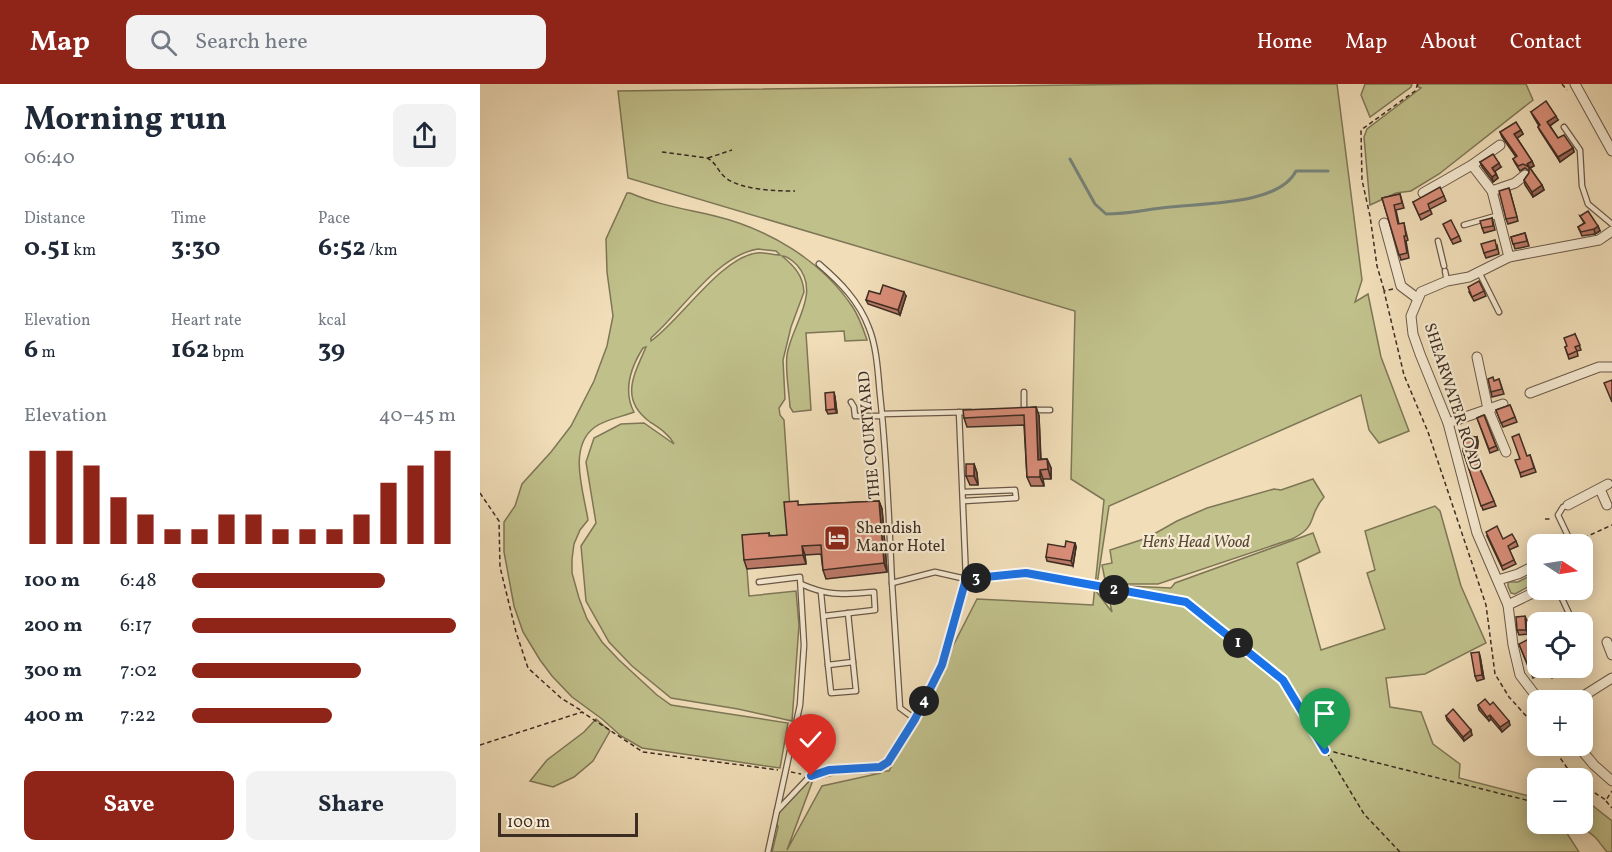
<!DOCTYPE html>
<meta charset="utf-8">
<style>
:root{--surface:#fff;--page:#f2f2f3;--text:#1f2937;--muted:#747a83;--accent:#8f2418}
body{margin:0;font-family:Vollkorn,serif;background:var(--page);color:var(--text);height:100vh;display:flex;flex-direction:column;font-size:22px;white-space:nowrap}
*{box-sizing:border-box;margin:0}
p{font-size:20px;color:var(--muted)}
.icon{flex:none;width:33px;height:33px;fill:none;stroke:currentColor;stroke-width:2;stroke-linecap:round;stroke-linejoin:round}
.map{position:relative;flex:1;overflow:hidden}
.side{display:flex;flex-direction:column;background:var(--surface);width:480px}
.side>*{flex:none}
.needle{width:39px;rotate:102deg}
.controls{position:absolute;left:1047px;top:450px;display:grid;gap:12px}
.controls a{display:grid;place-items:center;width:66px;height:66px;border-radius:12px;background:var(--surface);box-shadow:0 3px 15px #0003;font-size:30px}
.scale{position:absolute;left:18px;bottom:15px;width:140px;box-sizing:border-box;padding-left:6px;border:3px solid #3d2c22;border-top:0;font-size:16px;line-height:21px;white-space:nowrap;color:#3d2c22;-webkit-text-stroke:4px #f6ead2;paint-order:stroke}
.pin{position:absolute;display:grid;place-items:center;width:51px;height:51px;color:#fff;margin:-62px -26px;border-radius:50% 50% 50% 0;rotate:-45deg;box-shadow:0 0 6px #0007}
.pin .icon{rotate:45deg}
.km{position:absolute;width:30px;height:30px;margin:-15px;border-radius:50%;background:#222;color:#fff;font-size:16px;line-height:30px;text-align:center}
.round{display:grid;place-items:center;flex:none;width:63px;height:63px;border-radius:12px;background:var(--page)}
.summary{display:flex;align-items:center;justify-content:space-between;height:102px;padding:0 24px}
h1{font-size:33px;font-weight:700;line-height:45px}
.figures{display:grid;grid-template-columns:repeat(3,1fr);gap:9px;height:102px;padding:6px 24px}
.figures div{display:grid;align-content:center}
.figures b{font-size:26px;font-weight:700}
.figures small{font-size:16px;font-weight:400}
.figures p{font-size:16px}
.chart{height:168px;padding:12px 24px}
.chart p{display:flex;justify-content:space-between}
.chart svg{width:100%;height:108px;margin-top:6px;stroke:var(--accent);stroke-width:6}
.primary-button{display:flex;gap:12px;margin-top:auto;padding:12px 24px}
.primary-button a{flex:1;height:69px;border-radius:12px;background:var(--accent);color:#fff;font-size:24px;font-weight:700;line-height:69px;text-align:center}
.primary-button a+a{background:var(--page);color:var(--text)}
ul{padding:0 24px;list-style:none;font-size:20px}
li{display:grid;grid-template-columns:96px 72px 1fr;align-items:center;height:45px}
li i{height:15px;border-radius:8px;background:var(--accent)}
header{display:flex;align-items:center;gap:36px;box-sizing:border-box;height:84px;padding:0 30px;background:var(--accent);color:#fff}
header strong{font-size:28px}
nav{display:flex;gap:33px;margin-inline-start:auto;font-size:21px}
.search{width:420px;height:54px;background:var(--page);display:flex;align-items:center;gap:15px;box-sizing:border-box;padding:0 21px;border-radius:12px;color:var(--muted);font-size:22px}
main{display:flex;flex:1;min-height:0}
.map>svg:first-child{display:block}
.green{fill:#c0c08b;stroke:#7e7656;stroke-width:1.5;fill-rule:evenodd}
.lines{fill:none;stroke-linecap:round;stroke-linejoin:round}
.stream{stroke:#75827a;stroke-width:3}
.service-casing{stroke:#6a5848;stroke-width:7}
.minor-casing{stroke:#6a5848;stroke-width:11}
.path{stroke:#3d2c22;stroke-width:1.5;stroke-dasharray:4.5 3;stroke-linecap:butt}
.service{stroke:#f6ead2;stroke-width:4.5}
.minor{stroke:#f6ead2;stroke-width:9}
.wall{fill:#bb7967;stroke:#3d2c22;stroke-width:1.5}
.shaded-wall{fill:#986354;stroke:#3d2c22;stroke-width:1.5}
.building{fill:#d98d78;stroke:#3d2c22;stroke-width:1.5}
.route-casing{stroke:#fff;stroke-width:12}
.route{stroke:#1a73e8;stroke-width:8}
.labels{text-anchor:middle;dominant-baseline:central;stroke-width:4.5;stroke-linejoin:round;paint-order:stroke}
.street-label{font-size:16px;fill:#3d2c22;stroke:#f6ead2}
.poi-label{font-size:16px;fill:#3d2c22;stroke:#f6ead2;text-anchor:start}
.park-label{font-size:16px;font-style:italic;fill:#574a37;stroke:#f6ead2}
</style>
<header>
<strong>Map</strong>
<div class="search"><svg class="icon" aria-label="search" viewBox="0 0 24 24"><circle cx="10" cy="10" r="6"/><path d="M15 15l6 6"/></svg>Search here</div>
<nav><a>Home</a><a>Map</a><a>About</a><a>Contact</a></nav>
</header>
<main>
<section class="side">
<div class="summary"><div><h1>Morning run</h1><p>06:40</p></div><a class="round"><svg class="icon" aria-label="share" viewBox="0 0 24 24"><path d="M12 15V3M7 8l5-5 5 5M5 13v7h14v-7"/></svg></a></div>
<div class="figures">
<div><p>Distance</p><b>0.51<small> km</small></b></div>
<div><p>Time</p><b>3:30</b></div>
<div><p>Pace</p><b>6:52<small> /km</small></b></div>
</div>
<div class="figures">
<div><p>Elevation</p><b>6<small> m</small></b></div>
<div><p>Heart rate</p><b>162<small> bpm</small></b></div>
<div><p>kcal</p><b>39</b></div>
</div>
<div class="chart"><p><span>Elevation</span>40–45 m</p>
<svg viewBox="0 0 160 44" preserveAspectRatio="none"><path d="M5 44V6M15 44V6M25 44V12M35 44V25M45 44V32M55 44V38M65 44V38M75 44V32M85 44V32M95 44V38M105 44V38M115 44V38M125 44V32M135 44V19M145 44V12M155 44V6"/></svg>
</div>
<ul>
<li><b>100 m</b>6:48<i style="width:73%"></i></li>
<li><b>200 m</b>6:17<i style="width:100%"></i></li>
<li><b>300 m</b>7:02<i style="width:64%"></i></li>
<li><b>400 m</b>7:22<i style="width:53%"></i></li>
</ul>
<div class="primary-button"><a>Save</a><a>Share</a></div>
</section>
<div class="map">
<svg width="1132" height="768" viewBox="0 0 1132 768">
<rect width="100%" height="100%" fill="#f1deb9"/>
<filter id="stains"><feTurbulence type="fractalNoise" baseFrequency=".00333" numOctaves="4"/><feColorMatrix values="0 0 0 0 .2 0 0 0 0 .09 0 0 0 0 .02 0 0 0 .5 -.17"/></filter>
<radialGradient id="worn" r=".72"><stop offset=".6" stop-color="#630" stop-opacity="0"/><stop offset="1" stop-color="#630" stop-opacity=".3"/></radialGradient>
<g class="green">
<path d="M674 0H857L882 196 875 218 888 210 901 273 929 347 899 359 889 346 881 311 629 422 616 507 632 528 626 501 691 504 695 499 833 449 840 468 817 479 841 566 905 545 887 489 895 486 885 447 955 422 960 427 981 502 1006 559 945 590 906 594 910 623 941 628 953 660 980 680 979 694 1057 714 1058 740H1081L1099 768H292L298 743 295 735C322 683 356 685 409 687L497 515 613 521 624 416 591 395 595 227 148 94 138 7ZM401 689 342 702 307 766 333 696 357 690Z"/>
<path d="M885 0H932L931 3 890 33 881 11Z"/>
<path d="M937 0H1046L1053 16 959 90 931 107 916 109 890 121 884 53 887 45 941 4 937 2Z"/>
<path d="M147 109H150C178 121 206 125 235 132 288 145 341 176 372 222 379 232 383 244 387 256L365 257 364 247 326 249 331 326 313 328 310 323C309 306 305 287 307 271 311 242 342 209 317 181 313 177 308 172 302 172 314 182 323 191 324 208L311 243 303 276 305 315 299 324 300 331 304 336 310 425 306 426 307 456 267 485 269 512 316 507 319 541 312 637 258 625 191 614 152 582 129 558 106 517 101 462 116 439 106 378 114 354 141 340 164 339 194 360C189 350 179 344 170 338 139 315 154 291 166 263L163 264C151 283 143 307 154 328 142 333 126 335 115 343 87 363 104 409 108 436L100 446 94 460 92 475V489L99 514 107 535 122 558 139 576 177 611 191 621 308 639 300 684 162 664 141 652 122 635 92 613 72 592 60 576 43 548 34 522 24 468V438L35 422 42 400 71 368 91 342 114 297 127 262 133 232 127 188 126 155ZM278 165 296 167 300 171C293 171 285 168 277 169 241 173 200 237 171 257V254C201 228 237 171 278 165Z"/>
<path d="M833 395 844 413C827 432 839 442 812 455L678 500H636L625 496 622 481 632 479 630 466 667 454 697 437 727 424 794 405 801 406Z"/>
<path d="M1057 488V498L1035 510 1031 509 1028 502V498H1038Z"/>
<path d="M116 635 130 647 113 677 94 693 73 703 50 697 67 676 104 648Z"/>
<path d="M1103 714 1132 737V768H1127L1116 754 1099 740H1102Z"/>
</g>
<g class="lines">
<path class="stream" d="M590 75 615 120 626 130C648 130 668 125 690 123 724 119 799 121 816 87H848"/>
<defs>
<g id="service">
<path d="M1084 43 1100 66 1102 102 1108 120 1132 140"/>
<path d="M984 141 1019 131"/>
<path d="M958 157 964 182"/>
<path d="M339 180C360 198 379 217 389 244 397 264 398 290 400 311 407 374 409 437 412 499L455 488 486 495 479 328"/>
<path d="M965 187 967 197"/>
<path d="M999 188 1019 228"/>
<path d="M544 308V326"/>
<path d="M371 318 374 323 375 332H402"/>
<path d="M552 326H570"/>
<path d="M402 330 490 328"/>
<path d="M484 408 535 406 536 414 484 417"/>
<path d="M1088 421 1083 423 1078 431 1088 452 1089 460"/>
<path d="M279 498 320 493 324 561 320 621 288 768"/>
<path d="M412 499 420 624 435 635"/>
<path d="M321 500C350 513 363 510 394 508L395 526 344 532"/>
<path d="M1078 506 1093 538"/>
<path d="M341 509 348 581 373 578 368 529"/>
<path d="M348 581 351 609 376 607 373 578"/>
<path d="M297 727 331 691 349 686 400 683 408 678 435 635 462 581 486 495 546 489 610 502"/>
</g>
<g id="minor">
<path d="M1095 0 1132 67"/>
<path d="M992 81 1012 107 1029 173"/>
<path d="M1012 107 1035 99 1045 91"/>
<path d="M943 109 992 81 1020 61"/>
<path d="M904 139 921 202 937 214"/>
<path d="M997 273 1008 325 1026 368"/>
<path d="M1050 309 1119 283H1132"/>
<path d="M968 339 1023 320"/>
<path d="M1120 405 1127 421"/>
<path d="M1088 421 1128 400"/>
<path d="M1018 496 1038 490 1058 480"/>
<path d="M1028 521 1059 506"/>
<path d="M1127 558 1132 571"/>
<path d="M1059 616 1040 591 1033 561 1028 521 997 449 968 339 940 270 933 250 931 232 941 208 967 197 989 193 1029 173 1119 156 1132 147"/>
<path d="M1097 616 1132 594"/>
<path d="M1098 662 1114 681 1132 697"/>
</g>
</defs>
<use href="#service" class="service-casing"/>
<use href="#minor" class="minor-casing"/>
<g class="path">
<path d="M1082 0 1087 6"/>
<path d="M182 68 227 74C236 78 238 88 246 94 261 106 296 107 315 107"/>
<path d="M228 74 252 66"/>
<path d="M913 205 904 207 924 291 948 348 1006 521 1015 590 1029 613 1058 645"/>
<path d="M904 206 897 182 890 132 882 96 881 46 935 7 938 0"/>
<path d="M0 409 19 437 20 483 36 548 48 584 81 614 102 627"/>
<path d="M1065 435H1072"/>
<path d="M1097 457 1132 441"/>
<path d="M1102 484 1105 489 1102 490"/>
<path d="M616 503 706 518 803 596 884 730 920 768"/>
<path d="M0 661 102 628 163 668 298 686"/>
<path d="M1072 662 1094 694"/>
<path d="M846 666 1058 719"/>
<path d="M311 688 321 690"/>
<path d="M1102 701 1126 716 1132 707"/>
<path d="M1126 717 1132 724"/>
</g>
<use href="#service" class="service"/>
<use href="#minor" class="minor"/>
</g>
<g class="wall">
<path d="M1051 28 1078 36 1070 42 1078 54 1093 64 1094 68 1080 78 1060 47 1058 43 1059 42 1053 32Z"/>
<path d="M1041 46 1043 50 1037 54 1052 77 1054 82 1050 84 1062 101 1064 106 1053 113 1045 101 1044 96 1049 89V87L1045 84 1040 87 1035 79 1033 75 1036 73 1022 53 1020 48Z"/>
<path d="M1000 78 1021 83 1015 87 1018 94 1013 98 1002 83Z"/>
<path d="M1029 104 1038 137 1028 140 1026 135Z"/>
<path d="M920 110 924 124 916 126 919 140 924 139 925 144 928 156 926 157 929 174 921 176 902 114Z"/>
<path d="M964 112 966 117 950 125 952 130 941 136 933 118Z"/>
<path d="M1100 132 1118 142 1120 147 1115 150 1102 152 1098 143 1104 139Z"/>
<path d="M1012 134 1015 146 1004 149 1002 144Z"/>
<path d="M963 140 979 152 981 157 973 160Z"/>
<path d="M1045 149 1049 162 1035 165 1031 153Z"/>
<path d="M1017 161 1019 170 1006 174 1004 169Z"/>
<path d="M1004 207 1006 212 994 217 989 208Z"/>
<path d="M400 210 426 212 420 231 388 220 386 216Z"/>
<path d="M1095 250 1101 266 1097 267 1098 272 1089 275 1085 263 1087 262Z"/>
<path d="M1019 295 1024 310 1012 313 1011 308 1014 297Z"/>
<path d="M355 313 357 329 348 330 346 326Z"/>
<path d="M1030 321 1037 338 1023 343 1016 326Z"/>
<path d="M556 323 559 332 561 375H567L571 384V395H563L564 402H551L547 393 544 341 487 343 484 334Z"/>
<path d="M1004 331 1018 366 1010 369 997 334Z"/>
<path d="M997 353 998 358 996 376 1016 422 1003 426 983 367Z"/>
<path d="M1050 371 1056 388 1041 393 1040 389 1047 372Z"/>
<path d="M494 380 497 389 498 401H490L486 392Z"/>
<path d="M399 417 402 425 407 488 346 495 343 486 341 470 325 471 326 480 267 485 264 476 289 449 290 452 307 451 319 421Z"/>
<path d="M1007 452 1036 457 1038 462 1029 466 1036 480 1023 486Z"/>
<path d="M595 459 596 463 593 482 567 477 566 473Z"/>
<path d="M1047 537 1048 550 1039 551 1037 546Z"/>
<path d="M1039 560 1063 584 1065 588 1053 594Z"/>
<path d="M1000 572 1004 595 997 597 995 592Z"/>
<path d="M1067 584H1076L1079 590 1072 594Z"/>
<path d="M998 621H1010L1030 641 1022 648 1011 635 1009 637 999 626Z"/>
<path d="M966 632 992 651 984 657 967 636Z"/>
</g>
<g class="shaded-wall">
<path d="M1076 32 1078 36 1069 42 1067 38Z"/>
<path d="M1041 46 1043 50 1036 55 1034 50Z"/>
<path d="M1093 64 1094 68 1080 78 1078 73Z"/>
<path d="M1052 77 1054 82 1050 84 1047 80Z"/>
<path d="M1019 79 1021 83 1014 88 1012 84Z"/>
<path d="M1016 90 1018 94 1013 98 1012 93Z"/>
<path d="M1062 101 1064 106 1053 113 1052 108Z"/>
<path d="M1118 142 1120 147 1115 150 1114 145Z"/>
<path d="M424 208 426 212 420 231 418 226Z"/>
<path d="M354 308 355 313 357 329 355 325Z"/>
<path d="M556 323 559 332 561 385 558 376Z"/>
<path d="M997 353 998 358 996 376 994 372Z"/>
<path d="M567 375 571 384V395L568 385Z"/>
<path d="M494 380 497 389 498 401 494 392Z"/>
<path d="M560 386 563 395 564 402 560 393Z"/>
<path d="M399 417 402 425 407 488 404 479Z"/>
<path d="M595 459 596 463 593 482 591 477Z"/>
<path d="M322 462 325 471 326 480 323 471Z"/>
<path d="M1045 532 1047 537 1048 550 1046 546Z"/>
<path d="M999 568 1000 572 1004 595 1002 591Z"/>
<path d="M1010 631 1011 635 1009 637 1007 633Z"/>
<path d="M1029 637 1030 641 1022 648 1020 643Z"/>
<path d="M991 646 992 651 984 657 983 653Z"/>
</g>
<g class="building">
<path d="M1066 17 1076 32 1067 38 1078 54 1084 51 1093 64 1078 73 1058 43 1060 41 1051 28Z"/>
<path d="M1036 38 1041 46 1034 50 1052 77 1047 80 1062 101 1052 108 1044 96 1049 89V83L1043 80 1038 82 1033 75 1037 72 1020 48Z"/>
<path d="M1013 70 1019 79 1012 84 1016 90 1012 93 1000 78Z"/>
<path d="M960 103 964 112 948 120 950 126 939 131 933 118Z"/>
<path d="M1029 104 1037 133 1026 135 1019 107Z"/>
<path d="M920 110 922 119 914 121 918 140 924 139 926 152H924L927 169 919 171 902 114Z"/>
<path d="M1108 127 1118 142 1114 145 1101 148 1098 143 1105 139 1100 132Z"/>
<path d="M1012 134 1013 142 1002 144 1000 137Z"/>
<path d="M971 136 979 152 971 156 963 140Z"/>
<path d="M1045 149 1047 157 1033 160 1031 153Z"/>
<path d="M1015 156 1017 165 1004 169 1001 160Z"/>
<path d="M999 197 1004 207 992 213 988 203Z"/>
<path d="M403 201 424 208 418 226 386 216 389 207 400 210Z"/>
<path d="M1095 250 1100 261 1095 263 1097 267 1088 271 1085 263 1087 262 1084 254Z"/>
<path d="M1013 293 1014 297 1019 295 1022 305 1011 308 1008 295Z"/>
<path d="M1132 296V318L1124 299Z"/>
<path d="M354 308 355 325 346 326 345 309Z"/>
<path d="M1030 321 1035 333 1021 339 1016 326Z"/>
<path d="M556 323 558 376 567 375 568 385 560 386V393H547L544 331 484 334 483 326Z"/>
<path d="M1004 331 1016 362 1009 365 997 334Z"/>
<path d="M1039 350 1047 372 1050 371 1054 384 1040 389 1035 376 1040 375 1032 353Z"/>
<path d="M985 352 997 353 994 372 1014 417 1001 422 983 367Z"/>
<rect x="486" y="380" width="8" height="12"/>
<path d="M318 417V421L399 417 404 479 343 486 341 461 322 462 323 471 264 476 262 451 289 449V452L307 451 304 418Z"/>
<path d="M1017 442 1023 455 1032 450 1036 457 1028 462 1034 476 1022 482 1006 448Z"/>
<path d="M586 457 595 459 591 477 566 473 568 460 585 463Z"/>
<path d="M1045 532 1046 546H1037L1036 533Z"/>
<path d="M1049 555 1058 572V584H1063L1051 589 1039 560Z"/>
<path d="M999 568 1002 591 995 592 991 569Z"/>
<path d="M1067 584H1076L1079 588 1071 592Z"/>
<path d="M1005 615 1010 621 1013 618 1029 637 1020 643 1010 631 1007 633 998 621Z"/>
<path d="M973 625 991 646 983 653 966 632Z"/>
</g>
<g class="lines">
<defs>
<path id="route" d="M331 692 349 686 400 683 408 678 435 635 462 581 486 495 546 489 706 518 803 596 845 666"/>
</defs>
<use href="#route" class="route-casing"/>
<use href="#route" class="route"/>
</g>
<defs>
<symbol id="hotel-square" viewBox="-11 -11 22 22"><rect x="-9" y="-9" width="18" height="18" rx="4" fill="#8f2418" stroke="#f6ead2"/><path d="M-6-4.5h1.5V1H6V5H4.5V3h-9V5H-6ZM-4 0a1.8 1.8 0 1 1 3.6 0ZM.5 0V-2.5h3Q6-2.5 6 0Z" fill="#fff"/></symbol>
</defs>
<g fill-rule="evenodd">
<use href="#hotel-square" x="342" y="439" width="30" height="30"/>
</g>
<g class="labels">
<g class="street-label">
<text transform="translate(972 313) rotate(72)">SHEARWATER ROAD</text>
<text transform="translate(390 351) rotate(-95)">THE COURTYARD</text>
</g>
<g class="poi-label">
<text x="376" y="445">Shendish<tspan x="376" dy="18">Manor Hotel</tspan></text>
</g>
<g class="park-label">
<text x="716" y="459">Hen's Head Wood</text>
</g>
</g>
<rect width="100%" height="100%" filter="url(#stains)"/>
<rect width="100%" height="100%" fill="url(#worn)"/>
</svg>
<div class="controls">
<a><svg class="needle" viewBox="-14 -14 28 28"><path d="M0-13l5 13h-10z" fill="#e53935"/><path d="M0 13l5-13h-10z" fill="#747a83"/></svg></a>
<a><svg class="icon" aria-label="locate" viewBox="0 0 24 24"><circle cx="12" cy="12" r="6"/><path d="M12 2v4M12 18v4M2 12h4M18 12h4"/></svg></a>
<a>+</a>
<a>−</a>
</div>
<div class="scale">100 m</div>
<div class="pin" style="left:845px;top:666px;background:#1e9e55"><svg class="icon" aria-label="arrive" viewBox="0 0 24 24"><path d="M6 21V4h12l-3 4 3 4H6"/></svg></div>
<div class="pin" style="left:331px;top:692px;background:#d93025"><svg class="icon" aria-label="check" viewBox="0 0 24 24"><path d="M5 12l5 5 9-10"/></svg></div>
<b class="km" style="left:758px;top:559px">1</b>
<b class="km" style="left:634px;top:506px">2</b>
<b class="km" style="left:496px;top:494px">3</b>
<b class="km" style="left:444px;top:617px">4</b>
</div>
</main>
